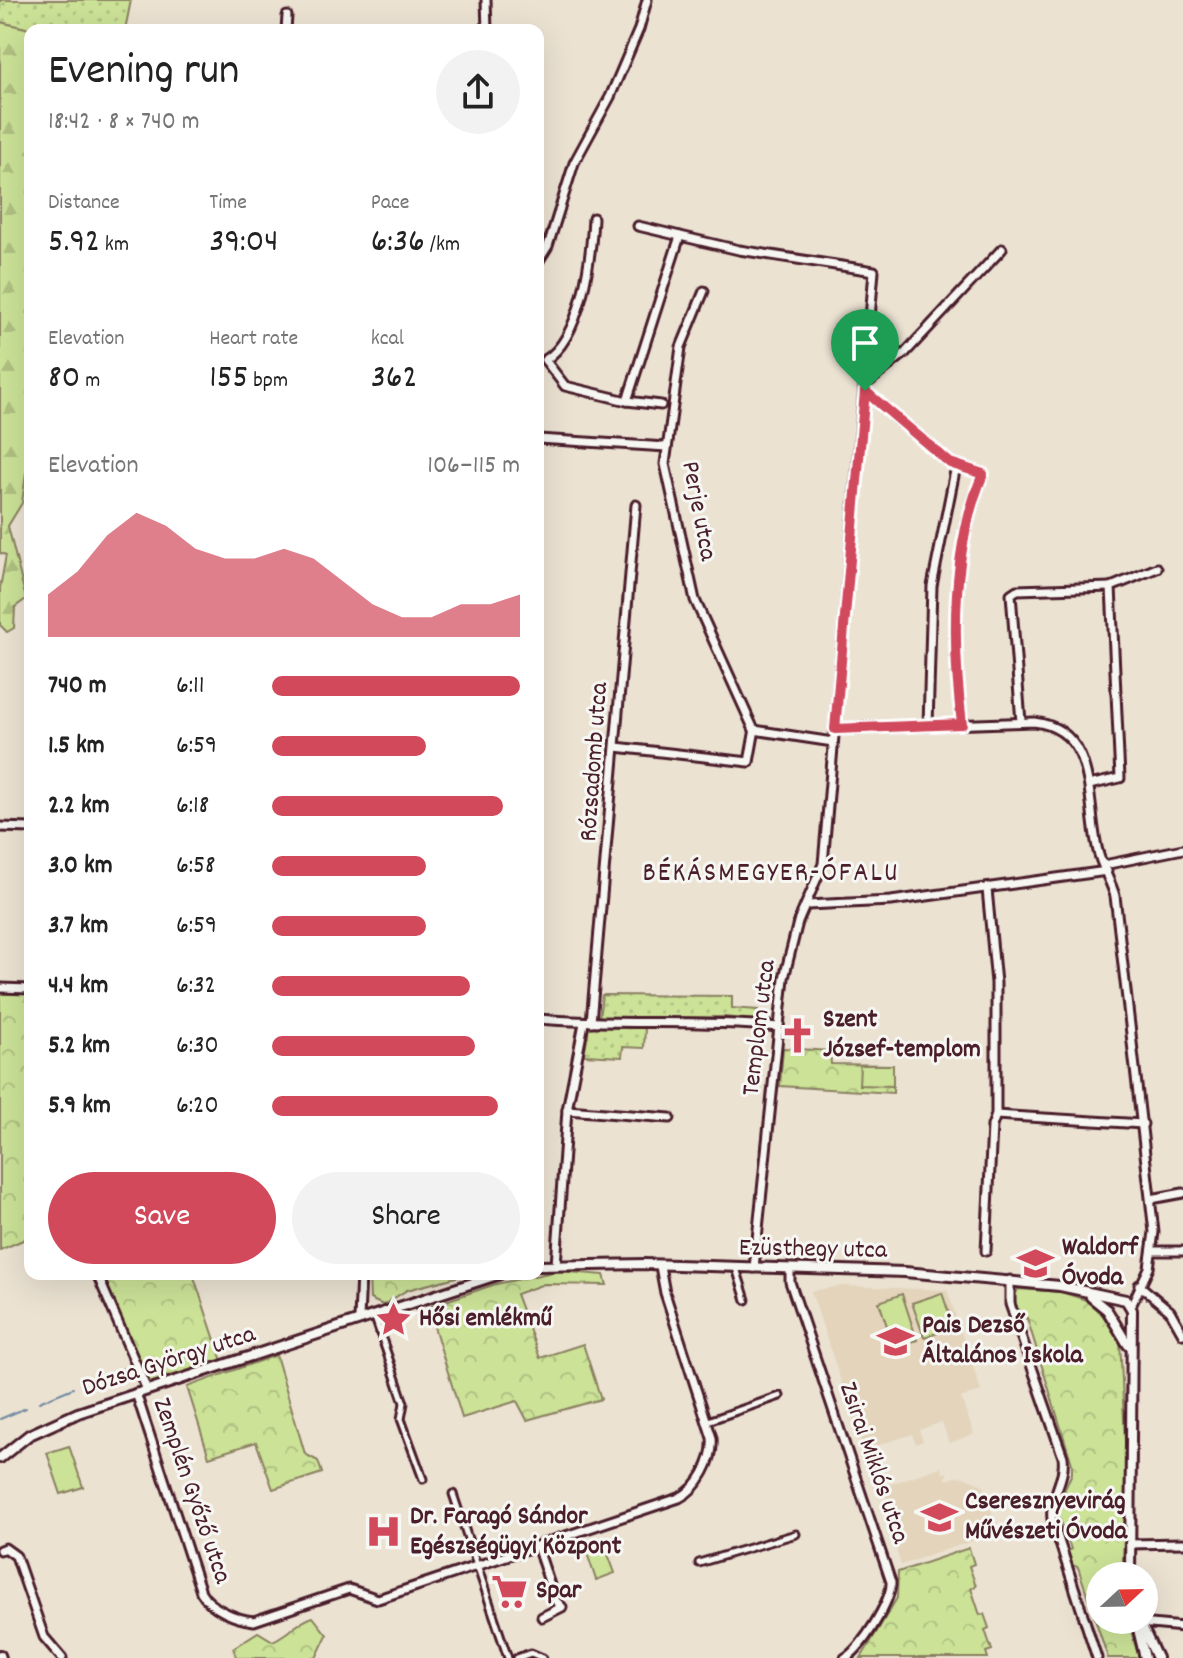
<!DOCTYPE html>
<meta charset="utf-8">
<style>
:root{--surface:#fff;--page:#f2f2f2;--text:#222;--muted:#767676;--accent:#d1495b}
body{margin:0;font-family:Dekko,sans-serif;background:var(--page);color:var(--text);height:100vh;display:flex;flex-direction:column;font-size:30px;white-space:nowrap}
*{box-sizing:border-box;margin:0}
p{font-size:26px;color:var(--muted)}
.icon{flex:none;width:44px;height:44px;fill:none;stroke:currentColor;stroke-width:2;stroke-linecap:round;stroke-linejoin:round}
.map{position:relative;flex:1;overflow:hidden}
.drawer{position:absolute;left:24px;top:24px;width:520px;height:1256px;display:flex;flex-direction:column;background:var(--surface);border-radius:16px;box-shadow:0 8px 32px #0002}
.drawer>*{flex:none}
.needle{width:52px;rotate:68deg}
.controls{position:absolute;left:1086px;top:1562px;display:grid;gap:16px}
.controls a{display:grid;place-items:center;width:72px;height:72px;border-radius:50%;background:var(--surface);box-shadow:0 8px 32px #0002;font-size:40px}
.pin{position:absolute;display:grid;place-items:center;width:68px;height:68px;color:#fff;margin:-82px -34px;border-radius:50% 50% 50% 0;rotate:-45deg;box-shadow:0 0 8px #0007}
.pin .icon{rotate:45deg}
.round{display:grid;place-items:center;flex:none;width:84px;height:84px;border-radius:42px;background:var(--page)}
.headline{display:flex;align-items:center;justify-content:space-between;height:136px;padding:0 24px}
h1{font-size:44px;font-weight:600;line-height:60px}
.metrics{display:grid;grid-template-columns:repeat(3,1fr);gap:12px;height:136px;padding:8px 24px}
.metrics div{display:grid;align-content:center}
.metrics b{font-size:34px;font-weight:600}
.metrics small{font-size:22px;font-weight:400}
.metrics p{font-size:22px}
.chart{height:224px;padding:16px 24px}
.chart p{display:flex;justify-content:space-between}
.chart svg{width:100%;height:144px;margin-top:8px;fill:var(--accent);opacity:.7}
.button{display:flex;gap:16px;margin-top:auto;padding:16px 24px}
.button a{flex:1;height:92px;border-radius:48px;background:var(--accent);color:#fff;font-size:32px;font-weight:600;line-height:92px;text-align:center}
.button a+a{background:var(--page);color:var(--text)}
ul{padding:0 24px;list-style:none;font-size:26px}
li{display:grid;grid-template-columns:128px 96px 1fr;align-items:center;height:60px}
li i{height:20px;border-radius:10px;background:var(--accent)}
.map>svg:first-child{display:block}
.built{fill:#e3d4bb}
.grass{fill:url(#grass-dots);stroke:#8a8061;stroke-width:2}
.forest{fill:url(#forest-firs);stroke:#8a8061;stroke-width:2}
.park{fill:url(#park-crowns);stroke:#8a8061;stroke-width:2}
.pitch{fill:#cbe297;stroke:#8a8061;stroke-width:2}
.lines{fill:none;stroke-linecap:round;stroke-linejoin:round}
.stream{stroke:#728aa1;stroke-width:2}
.pedestrian-casing{stroke:#4a1f2b;stroke-width:11}
.minor-casing{stroke:#4a1f2b;stroke-width:13}
.tertiary-casing{stroke:#4a1f2b;stroke-width:14}
.pedestrian{stroke:#f6f6f2;stroke-width:5}
.minor{stroke:#f6f6f2;stroke-width:7}
.tertiary{stroke:#f6f6f2;stroke-width:8}
.route-casing{stroke:#fff;stroke-width:16}
.route{stroke:#d1495b;stroke-width:10}
.labels{text-anchor:middle;dominant-baseline:central;stroke-width:6;stroke-linejoin:round;paint-order:stroke}
.street-label{font-size:26px;fill:#4a1f2b;stroke:#f6f6f2}
.poi-label{font-size:26px;font-weight:bold;fill:#4a1f2b;stroke:#f6f6f2;text-anchor:start}
.neighbourhood-label{font-size:28px;letter-spacing:2px;fill:#4a1f2b;stroke:#f6f6f2}
</style>
<div class="map">
<svg width="1183" height="1658" viewBox="0 0 1183 1658">
<defs>
<pattern id="grass-dots" width="8" height="8" patternUnits="userSpaceOnUse" patternTransform="scale(2)"><rect width="8" height="8" fill="#cbe297"/><path d="M2 2h.1M6 6h.1" fill="none" stroke="#b0c182" stroke-width="1.8" stroke-linecap="round"/></pattern>
<pattern id="forest-firs" width="22" height="20" patternUnits="userSpaceOnUse" patternTransform="scale(2)"><rect width="22" height="20" fill="#cbe297"/><path d="M5 1l3.5 6h-7zM16 11l3.5 6h-7z" fill="#b0c182"/></pattern>
<pattern id="park-crowns" width="20" height="18" patternUnits="userSpaceOnUse" patternTransform="scale(2)"><rect width="20" height="18" fill="#cbe297"/><path d="M2 6a3 3 0 1 1 6 0M12 15a3 3 0 1 1 6 0" fill="none" stroke="#b0c182"/></pattern>
</defs>
<rect width="100%" height="100%" fill="#ebe2d2"/>
<filter id="ink" filterUnits="userSpaceOnUse"><feTurbulence type="fractalNoise" baseFrequency=".0125" numOctaves="2"/><feDisplacementMap in="SourceGraphic" scale="16" xChannelSelector="R" yChannelSelector="G"/><feConvolveMatrix kernelMatrix="1 2 1 2 8 2 1 2 1" color-interpolation-filters="sRGB"/></filter>
<g filter="url(#ink)">
<g class="built">
<path d="M842 1286 947 1290 981 1391 961 1398 974 1434 949 1443 942 1422 919 1430 923 1441 916 1444 912 1434 864 1450 811 1291Z"/>
<path d="M941 1467 943 1473 947 1472 946 1480 960 1476 983 1485 998 1532 901 1565 881 1502 890 1499 885 1497V1486Z"/>
</g>
<g class="grass">
<path d="M0 0H131L125 30H34L0 22Z"/>
<path d="M602 995 732 996V1008L758 1010V1021L725 1017 599 1018Z"/>
<path d="M589 1027 645 1028 644 1048 623 1047 622 1057 584 1055Z"/>
</g>
<path class="forest" d="M0 22 34 30H30V473H26L22 503 8 526 26 599 15 607 14 628 7 632 0 625V588L6 555 0 553Z"/>
<g class="park">
<path d="M0 993 30 994V1237L0 1250Z"/>
<path d="M783 1048 830 1051 831 1064 893 1065V1093L780 1086Z"/>
<path d="M558 1271 604 1275 607 1285 544 1284 516 1294 540 1358 583 1344 601 1399 527 1420 517 1401 462 1418 428 1307 496 1284Z"/>
<path d="M97 1274H193L222 1361 216 1368 147 1390Z"/>
<path d="M369 1274H464V1275L407 1290 383 1305 370 1299Z"/>
<path d="M1018 1289 1061 1292 1086 1300 1098 1309 1120 1340 1127 1483 1122 1576H1100V1620H1128L1139 1658H1108L1078 1567 1071 1565 1066 1552 1071 1549 1056 1509 1072 1473V1464L1027 1318 1021 1319 1014 1298Z"/>
<path d="M276 1355 305 1454 318 1461 322 1473 273 1489 256 1442 209 1457 187 1387Z"/>
<path d="M969 1548 974 1564 969 1566 976 1586 971 1588 980 1615 984 1614 989 1628 985 1630 992 1650 986 1652 988 1658H861L897 1598 898 1572Z"/>
<path d="M313 1617 327 1635 316 1658H237L233 1648 258 1632 273 1641C286 1635 301 1620 313 1617Z"/>
</g>
<g class="pitch">
<path d="M860 1065H893V1086L859 1085Z"/>
<path d="M942 1293 954 1328 924 1337 912 1303Z"/>
<path d="M902 1294 917 1340 894 1347 879 1302Z"/>
<path d="M69 1446 83 1487 61 1494 47 1453Z"/>
<path d="M603 1541 615 1573 596 1580 585 1547Z"/>
</g>
<g class="lines">
<g class="stream">
<path d="M95 1380 132 1365"/>
<path d="M39 1402 73 1388"/>
<path d="M0 1419 26 1408"/>
</g>
<defs>
<g id="pedestrian">
<path d="M736 1268 746 1300"/>
<path d="M374 1315 404 1403 401 1419 423 1479"/>
<path d="M708 1421 780 1396"/>
<path d="M453 1494 508 1658"/>
<path d="M699 1563 796 1534"/>
<path d="M517 1658 531 1653 543 1658"/>
</g>
<g id="minor">
<path d="M486 0 487 30"/>
<path d="M286 30 287 16"/>
<path d="M638 226 739 250 874 271 823 864 798 922 784 978 754 1268"/>
<path d="M538 238 541 256"/>
<path d="M538 262 548 246 574 163 610 97 639 29 647 0"/>
<path d="M704 291 681 347 665 464 695 600 754 730 833 742"/>
<path d="M545 360C582 338 591 257 593 218"/>
<path d="M545 360 565 386 627 401 661 405"/>
<path d="M866 384 905 353 1002 249"/>
<path d="M865 391 950 463 983 474C952 550 952 643 962 724"/>
<path d="M627 401 680 236"/>
<path d="M538 439 667 447"/>
<path d="M1021 722 1011 594 1017 590 1111 587"/>
<path d="M928 726 932 586 956 466"/>
<path d="M835 729 1034 722C1101 730 1085 808 1099 855 1103 869 1111 882 1115 896L1154 1232 1149 1268 1131 1306"/>
<path d="M616 747 749 762 755 729"/>
<path d="M1089 785 1120 778 1111 587 1157 568"/>
<path d="M0 827 30 828"/>
<path d="M1104 865 1183 849"/>
<path d="M807 905 891 901 1107 871"/>
<path d="M0 988 30 989"/>
<path d="M538 1019C618 1026 698 1019 779 1027"/>
<path d="M591 1022 636 505"/>
<path d="M567 1110 670 1118"/>
<path d="M996 1115 1143 1124"/>
<path d="M1151 1199 1183 1193"/>
<path d="M986 1251 992 1126 996 1115V983L987 889"/>
<path d="M1153 1251H1183"/>
<path d="M556 1265 567 1110 584 1023"/>
<path d="M790 1269V1282L891 1582C892 1600 861 1650 845 1658"/>
<path d="M97 1274 147 1390"/>
<path d="M1010 1280V1304L1063 1457C1066 1480 1049 1497 1052 1519L1097 1658"/>
<path d="M1139 1285 1170 1311 1183 1334"/>
<path d="M359 1319 361 1274"/>
<path d="M136 1393 201 1592C211 1609 235 1619 254 1621L349 1589 378 1599 679 1498C699 1488 714 1460 712 1438L665 1293 660 1266"/>
<path d="M1130 1544 1183 1543"/>
<path d="M537 1546 555 1600 562 1607 542 1617"/>
<path d="M0 1550 5 1548 16 1556 44 1637 62 1658"/>
<path d="M1140 1623 1183 1627"/>
</g>
<g id="tertiary">
<path d="M538 1266 645 1264 905 1272 1060 1286 1126 1300 1132 1310 1130 1576"/>
<path d="M1091 1297 1107 1310 1128 1345"/>
<path d="M0 1458 29 1435 78 1413 500 1274"/>
<path d="M1139 1620 1157 1658"/>
<path d="M1137 1625 1145 1658"/>
<path d="M0 1655 1 1658"/>
</g>
</defs>
<use href="#pedestrian" class="pedestrian-casing"/>
<use href="#minor" class="minor-casing"/>
<use href="#tertiary" class="tertiary-casing"/>
<use href="#pedestrian" class="pedestrian"/>
<use href="#minor" class="minor"/>
<use href="#tertiary" class="tertiary"/>
</g>
</g>
<g class="lines" filter="url(#ink)">
<defs>
<path id="route" d="M865 391 950 463 983 474C951 550 952 643 962 724L835 729Z"/>
</defs>
<use href="#route" class="route-casing"/>
<use href="#route" class="route"/>
</g>
<defs>
<symbol id="church-bare" viewBox="-9 -9 18 18"><path d="M-1.2-6h2.4v3.5h3.3v2.4h-3.3V6h-2.4V-.1h-3.3v-2.4h3.3Z" fill="#d1495b" stroke="#f6f6f2" stroke-width="2.5" paint-order="stroke"/></symbol>
<symbol id="school-bare" viewBox="-9 -9 18 18"><path d="M0-5L7-2L0 1L-7-2ZM-4 1L0 2.5L4 1V4Q0 6-4 4Z" fill="#d1495b" stroke="#f6f6f2" stroke-width="2.5" paint-order="stroke"/></symbol>
<symbol id="sight-bare" viewBox="-9 -9 18 18"><path d="M0-6L1.8-2.2L6-1.7L2.9 1.2L3.7 5.4L0 3.3L-3.7 5.4L-2.9 1.2L-6-1.7L-1.8-2.2Z" fill="#d1495b" stroke="#f6f6f2" stroke-width="2.5" paint-order="stroke"/></symbol>
<symbol id="hospital-bare" viewBox="-9 -9 18 18"><path d="M-5-5h3v3.5h4V-5h3V5h-3V1.5h-4V5h-3Z" fill="#d1495b" stroke="#f6f6f2" stroke-width="2.5" paint-order="stroke"/></symbol>
<symbol id="supermarket-bare" viewBox="-9 -9 18 18"><path d="M-6-5.5h2.5l.6 2H6L4.5 2H-2.5L-4.4-4H-6ZM-1.5 3.2a1.3 1.3 0 1 0 .1 0ZM3 3.2a1.3 1.3 0 1 0 .1 0Z" fill="#d1495b" stroke="#f6f6f2" stroke-width="2.5" paint-order="stroke"/></symbol>
</defs>
<g fill-rule="evenodd">
<use href="#church-bare" x="772" y="1010" width="51" height="51"/>
<use href="#school-bare" x="1010" y="1238" width="51" height="51"/>
<use href="#sight-bare" x="368" y="1294" width="51" height="51"/>
<use href="#school-bare" x="870" y="1316" width="51" height="51"/>
<use href="#school-bare" x="914" y="1492" width="51" height="51"/>
<use href="#hospital-bare" x="358" y="1506" width="51" height="51"/>
<use href="#supermarket-bare" x="484" y="1566" width="51" height="51"/>
</g>
<g class="labels">
<g class="street-label">
<text transform="translate(698 511) rotate(79)">Perje utca</text>
<text transform="translate(595 762) rotate(-86)">Rózsadomb utca</text>
<text transform="translate(760 1028) rotate(-83)">Templom utca</text>
<text transform="translate(813 1250) rotate(1)">Ezüsthegy utca</text>
<text transform="translate(169 1362) rotate(-18)">Dózsa György utca</text>
<text transform="translate(873 1463) rotate(71)">Zsirai Miklós utca</text>
<text transform="translate(191 1491) rotate(71)">Zemplén Győző utca</text>
</g>
<g class="poi-label">
<text x="823" y="1020">Szent<tspan x="823" dy="30">József-templom</tspan></text>
<text x="1062" y="1248">Waldorf<tspan x="1062" dy="30">Óvoda</tspan></text>
<text x="419" y="1319">Hősi emlékmű</text>
<text x="922" y="1326">Pais Dezső<tspan x="922" dy="30">Általános Iskola</tspan></text>
<text x="965" y="1502">Cseresznyevirág<tspan x="965" dy="30">Művészeti Óvoda</tspan></text>
<text x="410" y="1517">Dr. Faragó Sándor<tspan x="410" dy="30">Egészségügyi Központ</tspan></text>
<text x="536" y="1591">Spar</text>
</g>
<g class="neighbourhood-label">
<text x="771" y="875">BÉKÁSMEGYER-ÓFALU</text>
</g>
</g>
</svg>
<div class="controls">
<a><svg class="needle" viewBox="-14 -14 28 28"><path d="M0-13l5 13h-10z" fill="#e53935"/><path d="M0 13l5-13h-10z" fill="#767676"/></svg></a>
</div>
<div class="pin" style="left:865px;top:391px;background:#1e9e55"><svg class="icon" aria-label="arrive" viewBox="0 0 24 24"><path d="M6 21V4h12l-3 4 3 4H6"/></svg></div>
<section class="drawer">
<div class="headline"><div><h1>Evening run</h1><p>18:42 · 8 × 740 m</p></div><a class="round"><svg class="icon" aria-label="share" viewBox="0 0 24 24"><path d="M12 15V3M7 8l5-5 5 5M5 13v7h14v-7"/></svg></a></div>
<div class="metrics">
<div><p>Distance</p><b>5.92<small> km</small></b></div>
<div><p>Time</p><b>39:04</b></div>
<div><p>Pace</p><b>6:36<small> /km</small></b></div>
</div>
<div class="metrics">
<div><p>Elevation</p><b>80<small> m</small></b></div>
<div><p>Heart rate</p><b>155<small> bpm</small></b></div>
<div><p>kcal</p><b>362</b></div>
</div>
<div class="chart"><p><span>Elevation</span>106–115 m</p>
<svg viewBox="0 0 160 44" preserveAspectRatio="none"><path d="M0 44V31L10 24L20 13L30 6L40 10L50 17L60 20L70 20L80 17L90 20L100 27L110 34L120 38L130 38L140 34L150 34L160 31V44z"/></svg>
</div>
<ul>
<li><b>740 m</b>6:11<i style="width:100%"></i></li>
<li><b>1.5 km</b>6:59<i style="width:62%"></i></li>
<li><b>2.2 km</b>6:18<i style="width:93%"></i></li>
<li><b>3.0 km</b>6:58<i style="width:62%"></i></li>
<li><b>3.7 km</b>6:59<i style="width:62%"></i></li>
<li><b>4.4 km</b>6:32<i style="width:80%"></i></li>
<li><b>5.2 km</b>6:30<i style="width:82%"></i></li>
<li><b>5.9 km</b>6:20<i style="width:91%"></i></li>
</ul>
<div class="button"><a>Save</a><a>Share</a></div>
</section>
</div>
